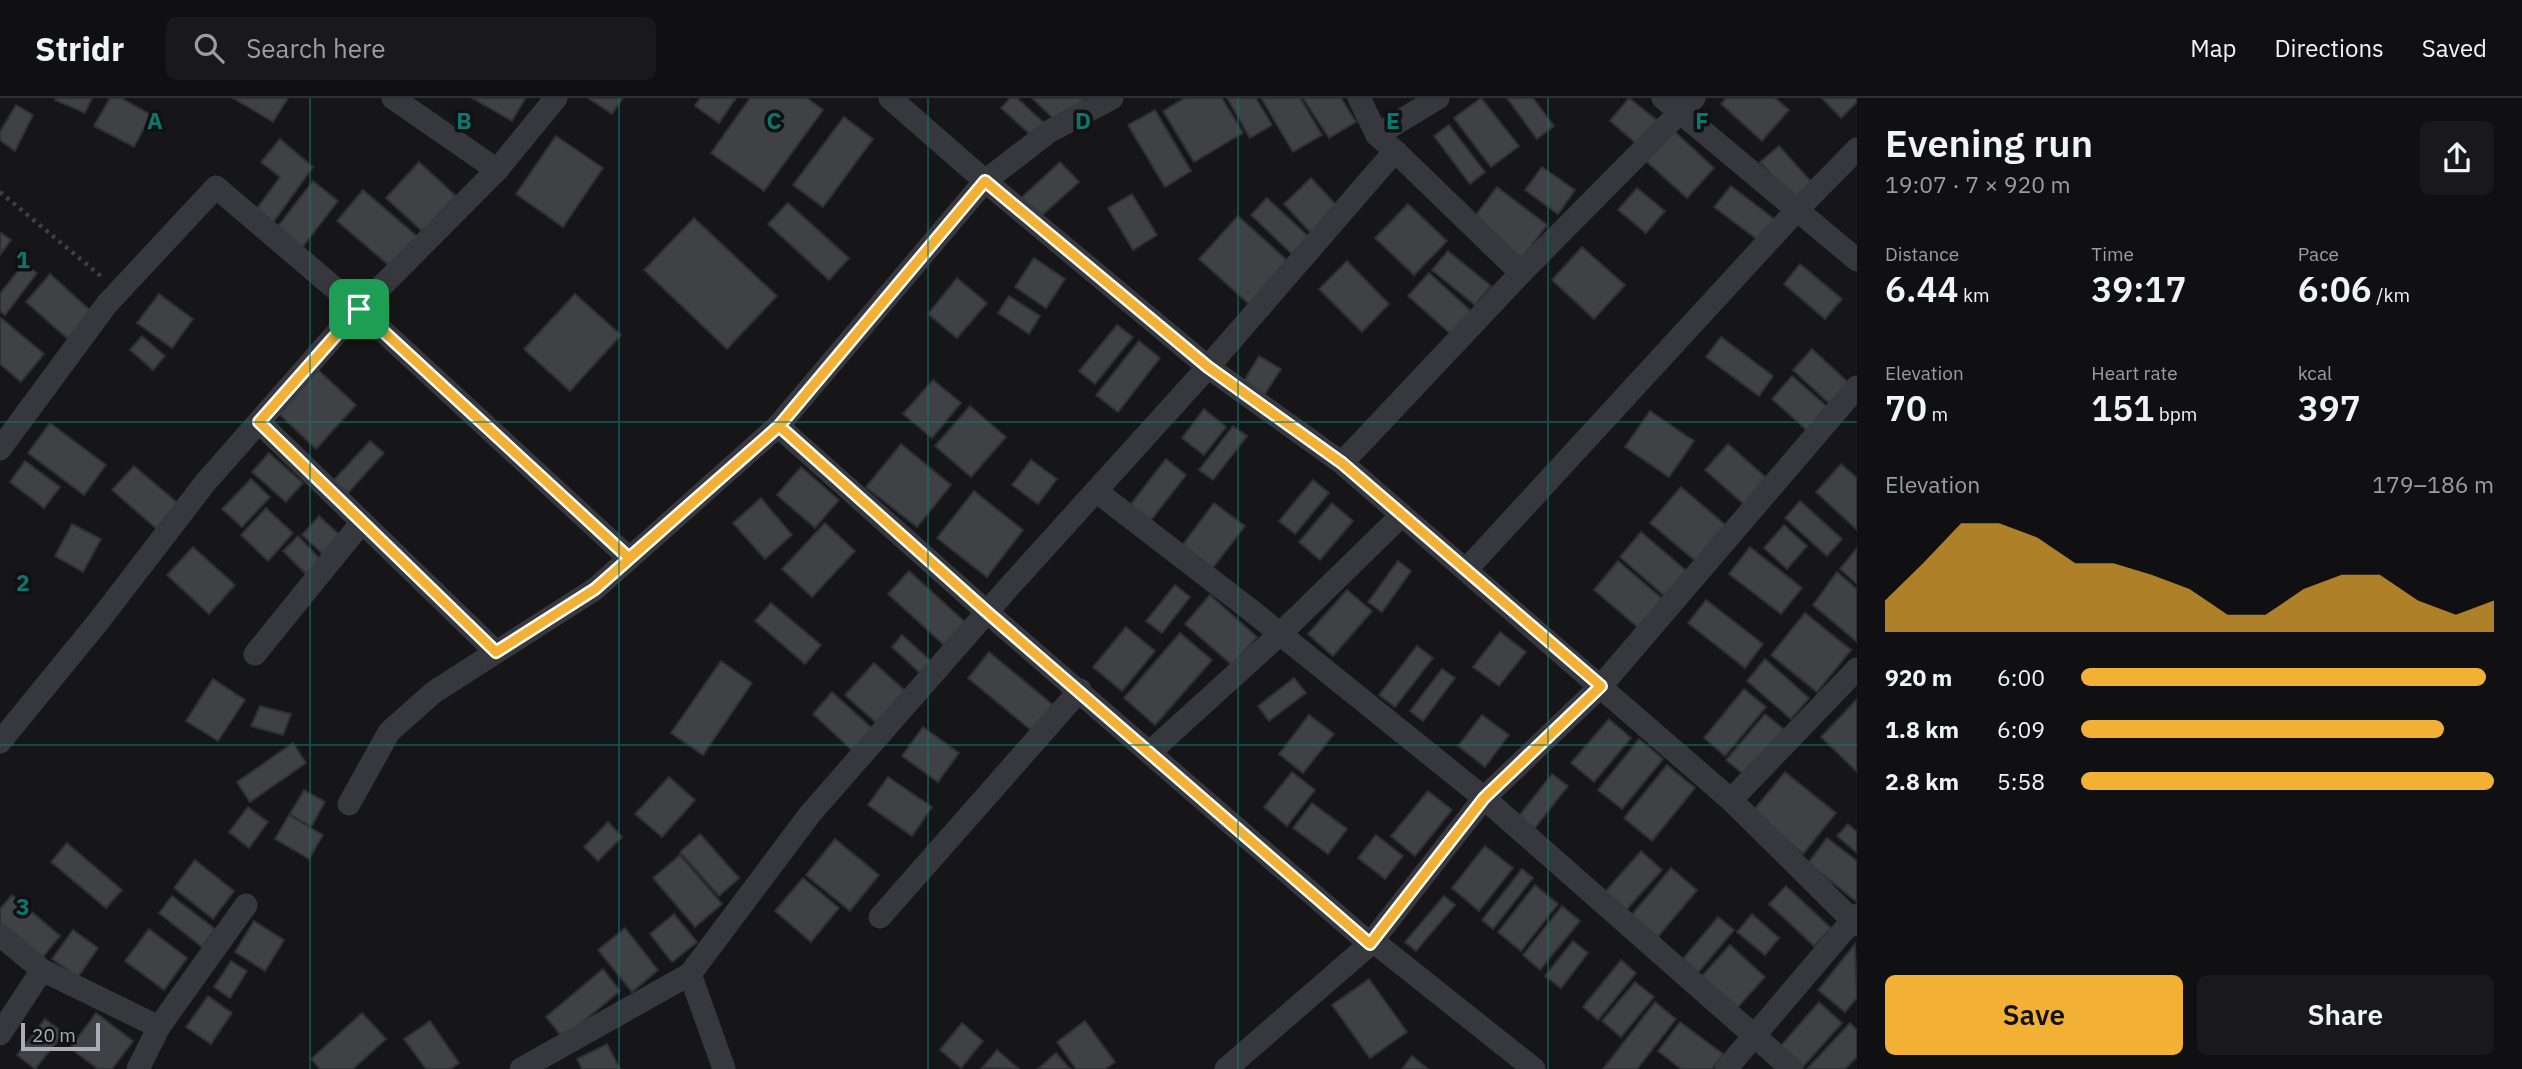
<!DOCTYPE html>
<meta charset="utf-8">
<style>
:root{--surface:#101012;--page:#19191b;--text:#f1f3f6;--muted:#9c9d9f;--line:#303032;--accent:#f2b134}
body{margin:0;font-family:"IBM Plex Sans",sans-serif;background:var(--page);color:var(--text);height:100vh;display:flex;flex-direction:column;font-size:26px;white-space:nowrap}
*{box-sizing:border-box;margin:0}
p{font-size:23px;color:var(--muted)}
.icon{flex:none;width:38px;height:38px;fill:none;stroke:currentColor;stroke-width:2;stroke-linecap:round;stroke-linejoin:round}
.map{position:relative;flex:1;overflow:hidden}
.sheet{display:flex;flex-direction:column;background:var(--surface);width:665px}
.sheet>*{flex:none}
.scale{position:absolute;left:21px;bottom:18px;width:79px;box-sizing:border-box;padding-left:7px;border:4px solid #a8adb8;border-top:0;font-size:19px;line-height:24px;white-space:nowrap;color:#a8adb8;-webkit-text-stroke:5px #111113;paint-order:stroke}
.pin{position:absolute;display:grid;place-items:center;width:60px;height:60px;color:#fff;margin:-30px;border-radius:14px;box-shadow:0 4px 10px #0006}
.round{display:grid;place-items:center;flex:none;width:74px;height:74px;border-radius:10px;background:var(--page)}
.head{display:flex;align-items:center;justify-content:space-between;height:119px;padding:0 28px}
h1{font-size:38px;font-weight:600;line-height:52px}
.stats{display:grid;grid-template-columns:repeat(3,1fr);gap:10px;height:119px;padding:7px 28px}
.stats div{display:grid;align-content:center}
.stats b{font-size:35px;font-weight:600}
.stats small{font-size:19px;font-weight:400}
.stats p{font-size:19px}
.chart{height:196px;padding:14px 28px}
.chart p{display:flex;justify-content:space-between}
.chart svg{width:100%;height:126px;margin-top:7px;fill:var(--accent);opacity:.7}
.button{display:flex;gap:14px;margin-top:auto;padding:14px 28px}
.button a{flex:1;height:80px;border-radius:10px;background:var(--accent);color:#111;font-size:28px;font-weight:600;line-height:80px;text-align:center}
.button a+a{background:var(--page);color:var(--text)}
ul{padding:0 28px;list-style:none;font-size:23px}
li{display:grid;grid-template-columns:112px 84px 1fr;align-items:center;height:52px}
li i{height:18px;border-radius:9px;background:var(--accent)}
header{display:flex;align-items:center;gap:42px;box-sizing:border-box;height:98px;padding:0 35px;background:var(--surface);border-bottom:2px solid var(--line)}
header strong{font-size:33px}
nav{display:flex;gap:38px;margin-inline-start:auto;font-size:24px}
.search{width:490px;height:63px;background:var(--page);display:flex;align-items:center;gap:18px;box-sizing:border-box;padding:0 24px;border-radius:10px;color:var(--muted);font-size:26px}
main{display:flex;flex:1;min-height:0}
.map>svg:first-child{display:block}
.building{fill:#404145;stroke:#303034;stroke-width:2}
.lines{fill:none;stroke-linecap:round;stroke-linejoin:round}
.path{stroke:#3d3f44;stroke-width:4.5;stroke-dasharray:3.5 5;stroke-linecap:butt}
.minor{stroke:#37383d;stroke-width:23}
.route-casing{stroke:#fff;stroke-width:14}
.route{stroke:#f2b134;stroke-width:9}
.grid{fill:none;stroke:#0f766e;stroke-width:2;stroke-opacity:0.55}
.grid-label{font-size:23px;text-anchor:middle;font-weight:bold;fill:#0f766e;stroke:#111113;stroke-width:7;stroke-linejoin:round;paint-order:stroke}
</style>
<header>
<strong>Stridr</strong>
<div class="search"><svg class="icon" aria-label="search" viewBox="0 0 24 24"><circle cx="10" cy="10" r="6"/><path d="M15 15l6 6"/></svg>Search here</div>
<nav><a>Map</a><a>Directions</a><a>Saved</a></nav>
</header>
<main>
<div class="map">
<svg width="1857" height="971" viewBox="0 0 1857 971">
<rect width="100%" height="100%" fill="#161618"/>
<g class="building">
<path d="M56 0H92L85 15 55 2Z"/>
<path d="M110 0H121L151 17 134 49 94 28Z"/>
<path d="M233 0H288L273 24Z"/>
<path d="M472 0H524L525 1 512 23Z"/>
<path d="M588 0H623L612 16Z"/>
<path d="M700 0H736L719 25 695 8Z"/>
<path d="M750 0H807L823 12 764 93 711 55Z"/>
<path d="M1010 0H1017L1044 25 1032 38 1001 10Z"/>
<path d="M1032 0H1085L1059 26Z"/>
<path d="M1185 0H1222L1243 35 1194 64 1163 13Z"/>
<path d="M1227 0H1256L1272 27 1250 40Z"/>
<path d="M1261 0H1300L1322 37 1293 54Z"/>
<path d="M1303 0H1341L1356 24 1329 40Z"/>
<path d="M1481 0 1519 48 1491 69 1454 20Z"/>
<path d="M1507 0H1533L1554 28 1537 41Z"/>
<path d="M1629 0 1658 23 1638 47 1610 23Z"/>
<path d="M1726 0H1775L1789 12 1762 43 1721 6Z"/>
<path d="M1822 0H1857V4L1841 20Z"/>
<path d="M16 7 33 17 15 53 0 42V34Z"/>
<path d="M1155 12 1191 73 1165 89 1128 27Z"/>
<path d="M844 19 873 41 823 109 793 87Z"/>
<path d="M1449 27 1485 74 1470 86 1434 38Z"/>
<path d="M1674 33 1714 70 1687 100 1646 63Z"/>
<path d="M556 38 603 70 563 129 516 96Z"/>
<path d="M280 41 313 69 272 126 255 113 280 79 261 64Z"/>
<path d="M1779 48 1816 89 1798 106 1760 64Z"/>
<path d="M419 64 456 98 423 134 386 100Z"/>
<path d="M1060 64 1079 84 1039 120 1021 100Z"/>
<path d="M1542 69 1575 92 1558 116 1525 92Z"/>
<path d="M1311 80 1339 110 1312 136 1284 106Z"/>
<path d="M313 83 338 103 301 151 275 132Z"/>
<path d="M1731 88 1778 124 1762 145 1714 109Z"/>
<path d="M1497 89 1547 127 1522 160 1472 122Z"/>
<path d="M1637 90 1665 113 1646 135 1618 112Z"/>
<path d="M363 92 418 139 392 170 337 123Z"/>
<path d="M1132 96 1157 137 1133 152 1108 110Z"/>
<path d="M1267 100 1309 139 1292 156 1251 117Z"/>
<path d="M788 105 849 160 829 182 768 126Z"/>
<path d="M1408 106 1447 143 1414 177 1375 140Z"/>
<path d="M1238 118 1289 164 1250 207 1199 161Z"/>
<path d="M694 120 777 198 727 251 644 172Z"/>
<path d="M0 134 11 142 0 157Z"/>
<path d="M1582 149 1625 187 1594 221 1552 182Z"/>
<path d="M1448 153 1491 188 1475 207 1432 172Z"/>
<path d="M1034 160 1065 181 1046 210 1015 189Z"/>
<path d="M1347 163 1389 206 1362 234 1319 191Z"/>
<path d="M24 165 37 175 5 217 0 213V196Z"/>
<path d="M1800 166 1842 201 1825 221 1784 186Z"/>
<path d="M1429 175 1471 213 1451 236 1408 198Z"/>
<path d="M50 176 91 213 68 241 26 204Z"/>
<path d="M957 180 987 205 957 240 928 216Z"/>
<path d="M159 196 193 221 172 250 137 225Z"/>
<path d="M575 196 621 237 570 293 524 251Z"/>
<path d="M1009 198 1040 218 1029 236 998 215Z"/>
<path d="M0 219 44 256 21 284 0 266Z"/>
<path d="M1117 227 1133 239 1095 286 1079 273Z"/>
<path d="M142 238 165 258 153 272 130 252Z"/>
<path d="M1721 239 1773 278 1759 298 1706 259Z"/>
<path d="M1139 243 1160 260 1118 314 1096 297Z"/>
<path d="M1812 251 1851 287 1832 308 1793 272Z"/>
<path d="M1259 258 1281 271 1263 299 1242 286Z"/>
<path d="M316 270 356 307 316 351 276 313Z"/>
<path d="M1792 278 1832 313 1811 336 1772 301Z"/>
<path d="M933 282 961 305 932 340 903 316Z"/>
<path d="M970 308 1006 339 971 379 935 348Z"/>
<path d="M1204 311 1226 329 1204 357 1182 340Z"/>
<path d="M1650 313 1694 343 1669 379 1625 349Z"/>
<path d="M50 325 106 367 84 397 28 355Z"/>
<path d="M1233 328 1247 338 1213 382 1199 372Z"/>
<path d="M370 343 384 355 348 395 333 383Z"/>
<path d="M901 346 951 387 917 429 866 389Z"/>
<path d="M1728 346 1770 383 1747 409 1705 372Z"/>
<path d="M269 355 303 385 286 404 252 374Z"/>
<path d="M1166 361 1186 377 1148 426 1128 410Z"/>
<path d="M1031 362 1057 381 1038 406 1012 387Z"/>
<path d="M25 363 60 389 44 410 10 384Z"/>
<path d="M1841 366 1857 380V432L1816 394Z"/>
<path d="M134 368 179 406 157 431 112 392Z"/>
<path d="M801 369 839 402 815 430 777 397Z"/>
<path d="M251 381 270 399 242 429 222 411Z"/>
<path d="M1313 382 1329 395 1295 436 1279 423Z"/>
<path d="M1681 389 1728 429 1698 465 1650 425Z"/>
<path d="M974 393 1023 432 987 479 937 440Z"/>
<path d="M761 400 792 437 765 461 733 425Z"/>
<path d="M1800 403 1842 441 1827 458 1785 420Z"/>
<path d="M1214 405 1245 428 1208 476 1178 453Z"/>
<path d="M1332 405 1353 423 1320 462 1299 444Z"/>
<path d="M266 410 293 435 268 463 241 437Z"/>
<path d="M319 418 344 441 327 460 302 437Z"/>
<path d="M825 425 855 453 812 499 782 471Z"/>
<path d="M72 426 101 441 83 474 55 458Z"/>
<path d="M1784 427 1807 448 1787 471 1764 450Z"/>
<path d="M1641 434 1689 475 1667 500 1620 459Z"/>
<path d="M298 438 323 464 308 478 283 453Z"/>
<path d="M193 449 235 487 209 516 167 477Z"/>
<path d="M1750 449 1802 490 1781 516 1729 476Z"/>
<path d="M1857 450V486L1840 471Z"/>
<path d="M1398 463 1411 473 1382 514 1368 504Z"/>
<path d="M1618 463 1665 503 1641 532 1594 492Z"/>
<path d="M909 473 965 524 944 547 888 496Z"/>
<path d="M1837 474 1857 491V544L1813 507Z"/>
<path d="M1175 487 1190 499 1162 535 1146 523Z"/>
<path d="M1347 492 1372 513 1333 558 1308 536Z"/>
<path d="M1210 497 1257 539 1232 567 1185 526Z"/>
<path d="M1706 502 1763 546 1745 570 1688 525Z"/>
<path d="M771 505 821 547 805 566 755 523Z"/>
<path d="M1805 515 1851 552 1817 594 1771 557Z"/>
<path d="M1126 529 1155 553 1122 593 1093 569Z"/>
<path d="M1500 534 1526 554 1499 588 1473 569Z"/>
<path d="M1180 535 1212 562 1155 627 1124 600Z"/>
<path d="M902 537 931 563 920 575 892 549Z"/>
<path d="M1417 548 1433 560 1395 609 1379 597Z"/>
<path d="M989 554 1053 607 1032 633 968 580Z"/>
<path d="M1765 561 1809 600 1791 621 1747 583Z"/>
<path d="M721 563 752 585 703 657 671 635Z"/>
<path d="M874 565 909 596 880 628 845 597Z"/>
<path d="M1442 571 1455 580 1423 623 1410 613Z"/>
<path d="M1294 580 1306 595 1269 623 1258 608Z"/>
<path d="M213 581 245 602 218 643 186 623Z"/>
<path d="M1744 591 1766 609 1725 658 1704 640Z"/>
<path d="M832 594 874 632 854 654 813 616Z"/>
<path d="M1857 601V674L1821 639Z"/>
<path d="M260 608 291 616 283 637 251 628Z"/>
<path d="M1765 616 1786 633 1747 679 1726 662Z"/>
<path d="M1309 617 1334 636 1303 675 1279 656Z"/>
<path d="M1482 617 1509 637 1485 669 1458 648Z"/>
<path d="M1609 621 1631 640 1594 684 1571 665Z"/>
<path d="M923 629 959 655 938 684 902 658Z"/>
<path d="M1639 641 1663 661 1622 711 1598 692Z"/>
<path d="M293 645 306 665 250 704 237 684Z"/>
<path d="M1667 667 1695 690 1652 743 1624 720Z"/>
<path d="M1292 674 1315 692 1287 728 1264 709Z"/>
<path d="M1785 674 1836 715 1803 756 1752 714Z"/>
<path d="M1552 676 1568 688 1534 731 1518 719Z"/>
<path d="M669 679 695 702 662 739 635 716Z"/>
<path d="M888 679 932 709 912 738 868 707Z"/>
<path d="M304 692 325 704 311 729 290 716Z"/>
<path d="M1428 693 1452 712 1415 758 1391 738Z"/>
<path d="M1312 705 1347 731 1328 756 1293 730Z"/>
<path d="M248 709 268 724 249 750 229 734Z"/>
<path d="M289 717 323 737 309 761 275 741Z"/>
<path d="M608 724 622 739 598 763 584 749Z"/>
<path d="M1848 726 1857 734V755L1837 738Z"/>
<path d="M700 736 739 780 719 798 680 754Z"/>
<path d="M1376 737 1403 758 1385 781 1358 760Z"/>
<path d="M1827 740 1857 763V804L1808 765Z"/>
<path d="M835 741 879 777 850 813 806 777Z"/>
<path d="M67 745 122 792 106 810 51 764Z"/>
<path d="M1485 748 1513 770 1479 813 1452 790Z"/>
<path d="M1641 753 1662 772 1626 812 1605 794Z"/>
<path d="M680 757 722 806 695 829 653 780Z"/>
<path d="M195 762 234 793 213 821 174 790Z"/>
<path d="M1671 770 1697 792 1656 841 1630 819Z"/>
<path d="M1522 771 1533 780 1493 831 1482 822Z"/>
<path d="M803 780 839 810 811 844 775 813Z"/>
<path d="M1535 787 1558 806 1521 853 1498 834Z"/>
<path d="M1786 788 1831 830 1814 848 1769 806Z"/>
<path d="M12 797 60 838 38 865 0 833V811Z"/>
<path d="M172 798 215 831 202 849 159 815Z"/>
<path d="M1444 798 1455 807 1416 853 1405 844Z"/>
<path d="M1562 808 1580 823 1540 872 1523 857Z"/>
<path d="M674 816 697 844 672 864 650 836Z"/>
<path d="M1752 816 1779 840 1765 857 1737 834Z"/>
<path d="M1718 819 1734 832 1697 876 1681 863Z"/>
<path d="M254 823 284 842 265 873 235 854Z"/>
<path d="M625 830 658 872 632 894 598 852Z"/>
<path d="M149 831 187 860 164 892 125 863Z"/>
<path d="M73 832 98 850 78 879 52 861Z"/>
<path d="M1573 843 1588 855 1561 890 1545 878Z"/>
<path d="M1855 846 1857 900 1845 914 1818 892Z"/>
<path d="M1730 847 1765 879 1737 910 1702 878Z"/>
<path d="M1621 862 1636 875 1598 922 1583 909Z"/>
<path d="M231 863 247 873 230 900 214 889Z"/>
<path d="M603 871 620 893 563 940 546 919Z"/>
<path d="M1369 881 1407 934 1370 960 1332 907Z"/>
<path d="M1635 884 1654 899 1621 939 1602 923Z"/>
<path d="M208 898 232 915 211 946 186 929Z"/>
<path d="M1655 904 1676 921 1637 971H1603Z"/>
<path d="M1819 904 1842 925 1801 971 1778 951Z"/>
<path d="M96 915 133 943 112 971H98L70 950Z"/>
<path d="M362 915 386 941 353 971H320L311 961Z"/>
<path d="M45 921 64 935 35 971 17 957Z"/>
<path d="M430 923 459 965 450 971H426L404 941Z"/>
<path d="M1085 923 1115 964 1105 971H1076L1057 944Z"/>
<path d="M1680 924 1723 956 1712 971H1681L1658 953Z"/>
<path d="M962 925 983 943 961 970 940 952Z"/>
<path d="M1850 925 1857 932V959L1845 971H1807Z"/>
<path d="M607 946 620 971H582L577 961Z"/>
<path d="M997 952 1019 971 982 970Z"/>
<path d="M1056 955 1070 971H1038Z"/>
<path d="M1412 958 1428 971H1402Z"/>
</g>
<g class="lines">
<path class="path" d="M0 94 102 179"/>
<g class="minor">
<path d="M393 0 497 72"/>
<path d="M890 0 985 83 1208 269 1342 365 1731 702 1857 827"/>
<path d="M1112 0 1050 33 985 83 778 328 987 514 1370 846 1378 847 1534 971"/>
<path d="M1359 0 1377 37"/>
<path d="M1663 0 1857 162"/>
<path d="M1395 53 1377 37 1438 0"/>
<path d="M259 324 496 554"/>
<path d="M0 351 107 206 216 89 359 211 629 460"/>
<path d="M1342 365 1521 175 1694 0"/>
<path d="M1096 393 1248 510 1484 700 1792 971"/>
<path d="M1466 472 1797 112 1857 51"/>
<path d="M255 556 362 424"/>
<path d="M0 644 98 524 205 385 350 220 497 72 556 0"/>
<path d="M1150 654 1280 536 1402 417"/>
<path d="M1731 702 1857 571"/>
<path d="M349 706 389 634 434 594 595 491 778 328"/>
<path d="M880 819 1080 592"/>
<path d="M0 837 42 872 159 929"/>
<path d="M690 876 724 971"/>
<path d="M0 936 42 872"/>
<path d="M138 971 159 929 246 807"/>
<path d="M521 971 690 876 810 716 1009 489 1208 269 1395 53 1521 175"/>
<path d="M1226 971 1370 846 1484 700 1601 588 1857 289"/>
<path d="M1726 971 1857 817"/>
</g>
</g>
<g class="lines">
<defs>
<path id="route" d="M359 211 259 324 496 554 595 491 779 328 987 514 1370 846 1484 700 1601 588 1342 365 1208 269 985 83 779 328 629 460 359 211"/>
</defs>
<use href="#route" class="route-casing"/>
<use href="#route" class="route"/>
</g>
<path class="grid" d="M310 0V971M619 0V971M928 0V971M1238 0V971M1548 0V971M0 324H1857M0 647H1857"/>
<g class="grid-label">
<text x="155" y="31">A</text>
<text x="464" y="31">B</text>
<text x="774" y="31">C</text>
<text x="1083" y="31">D</text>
<text x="1393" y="31">E</text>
<text x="1702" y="31">F</text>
<text x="23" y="170">1</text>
<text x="23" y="493">2</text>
<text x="23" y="817">3</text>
</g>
</svg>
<div class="scale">20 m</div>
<div class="pin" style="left:359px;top:211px;background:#1e9e55"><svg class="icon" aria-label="arrive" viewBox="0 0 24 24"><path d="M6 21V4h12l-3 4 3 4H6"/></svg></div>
</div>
<section class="sheet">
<div class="head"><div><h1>Evening run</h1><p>19:07 · 7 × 920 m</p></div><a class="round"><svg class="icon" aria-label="share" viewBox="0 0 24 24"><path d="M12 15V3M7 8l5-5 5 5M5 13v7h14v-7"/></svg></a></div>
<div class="stats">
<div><p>Distance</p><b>6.44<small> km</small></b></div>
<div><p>Time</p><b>39:17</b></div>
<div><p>Pace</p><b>6:06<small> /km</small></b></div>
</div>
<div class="stats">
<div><p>Elevation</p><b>70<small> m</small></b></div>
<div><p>Heart rate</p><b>151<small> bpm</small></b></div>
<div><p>kcal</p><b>397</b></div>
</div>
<div class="chart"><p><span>Elevation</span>179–186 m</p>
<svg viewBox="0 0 160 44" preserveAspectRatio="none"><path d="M0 44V33L10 20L20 6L30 6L40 11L50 20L60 20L70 24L80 29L90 38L100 38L110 29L120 24L130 24L140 33L150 38L160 33V44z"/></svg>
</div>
<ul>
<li><b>920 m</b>6:00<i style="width:98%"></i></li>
<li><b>1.8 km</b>6:09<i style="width:88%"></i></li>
<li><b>2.8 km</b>5:58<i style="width:100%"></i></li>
</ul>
<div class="button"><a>Save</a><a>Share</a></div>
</section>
</main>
